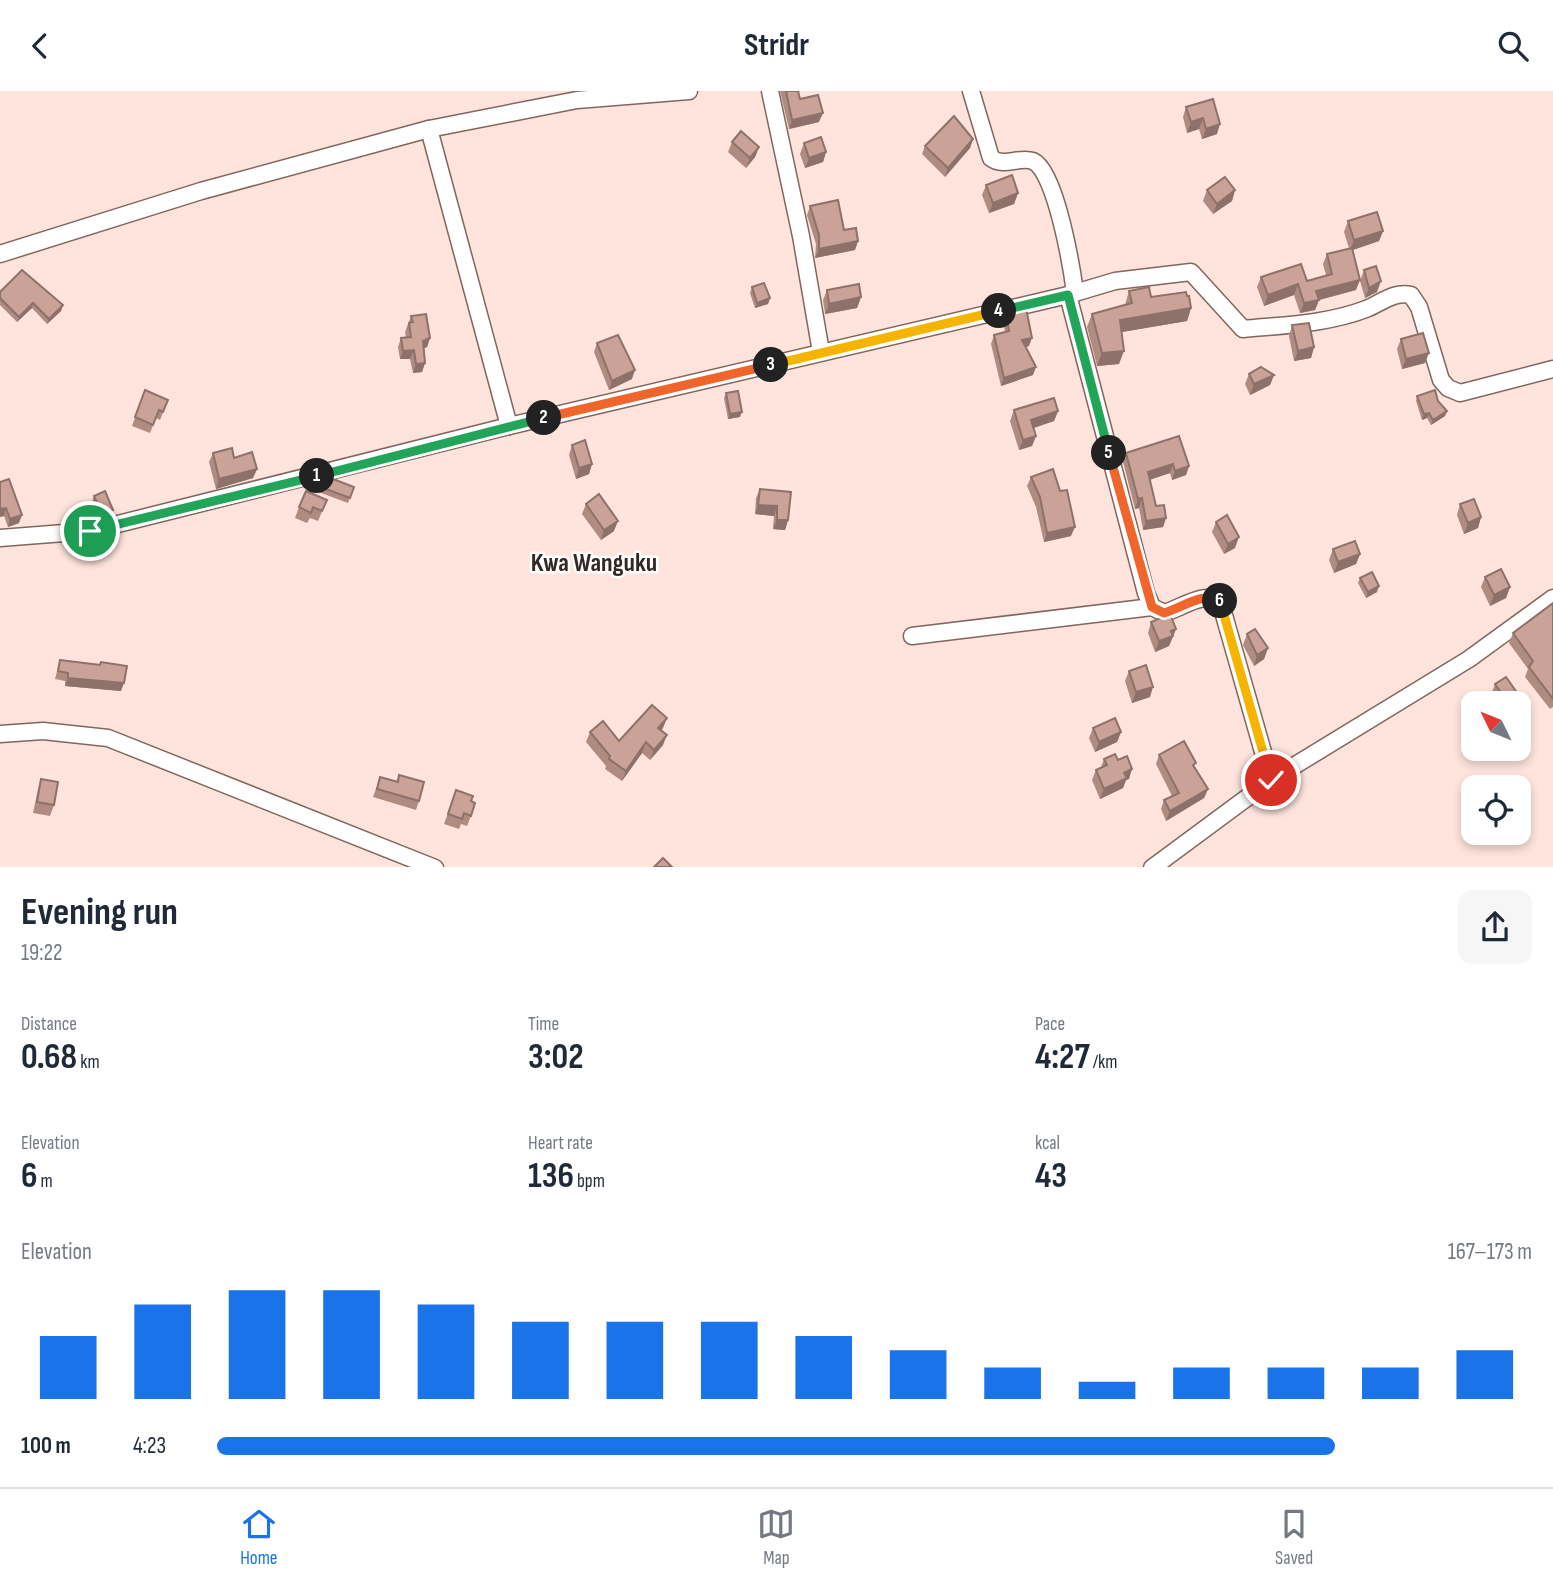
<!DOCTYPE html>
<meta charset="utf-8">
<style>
:root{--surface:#fff;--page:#f6f6f7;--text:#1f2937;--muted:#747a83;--line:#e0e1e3;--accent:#1a73e8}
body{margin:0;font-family:"Sofia Sans Condensed",sans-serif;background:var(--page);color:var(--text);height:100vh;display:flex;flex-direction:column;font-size:26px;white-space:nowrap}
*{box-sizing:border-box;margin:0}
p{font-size:23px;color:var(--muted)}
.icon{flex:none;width:38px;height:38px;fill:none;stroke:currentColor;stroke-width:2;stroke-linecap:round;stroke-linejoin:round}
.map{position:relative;height:776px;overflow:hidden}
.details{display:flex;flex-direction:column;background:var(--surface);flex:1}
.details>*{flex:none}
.needle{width:46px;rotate:313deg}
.fabs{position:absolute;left:1461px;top:600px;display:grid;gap:14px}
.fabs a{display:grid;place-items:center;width:70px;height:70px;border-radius:14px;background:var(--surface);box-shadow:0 4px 10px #0003;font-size:35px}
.pin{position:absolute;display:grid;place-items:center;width:60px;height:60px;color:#fff;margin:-30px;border:4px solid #fff;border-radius:50%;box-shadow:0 2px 7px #0007}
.km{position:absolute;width:35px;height:35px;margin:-18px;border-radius:50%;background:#222;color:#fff;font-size:19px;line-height:35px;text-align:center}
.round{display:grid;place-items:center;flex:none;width:74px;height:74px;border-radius:14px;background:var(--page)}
.head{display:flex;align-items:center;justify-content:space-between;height:119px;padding:0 21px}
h1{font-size:38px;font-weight:700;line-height:52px}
.figures{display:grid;grid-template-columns:repeat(3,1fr);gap:10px;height:119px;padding:7px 21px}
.figures div{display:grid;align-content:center}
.figures b{font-size:35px;font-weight:700}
.figures small{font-size:19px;font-weight:400}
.figures p{font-size:19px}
.chart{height:196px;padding:14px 21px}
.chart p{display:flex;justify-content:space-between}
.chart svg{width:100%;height:126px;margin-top:7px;stroke:var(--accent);stroke-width:6}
ul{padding:0 21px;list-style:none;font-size:23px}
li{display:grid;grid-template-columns:112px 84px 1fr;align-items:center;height:52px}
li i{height:18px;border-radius:9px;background:var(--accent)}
header{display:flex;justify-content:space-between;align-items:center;height:91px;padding:0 21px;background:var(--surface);font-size:32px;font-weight:700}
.menu{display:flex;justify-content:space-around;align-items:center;height:98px;border-top:2px solid var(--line);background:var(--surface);font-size:19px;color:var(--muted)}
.menu a{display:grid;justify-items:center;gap:4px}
.menu .selected{color:var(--accent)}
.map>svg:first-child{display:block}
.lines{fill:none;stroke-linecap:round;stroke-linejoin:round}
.minor-casing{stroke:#81665e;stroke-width:19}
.minor{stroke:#fff;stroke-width:16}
.wall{fill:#af8b82}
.shaded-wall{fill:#8e716a}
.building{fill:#cba297;stroke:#8e716a;stroke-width:2}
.split-1-casing{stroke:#fff;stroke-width:14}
.split-2-casing{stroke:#fff;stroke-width:14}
.split-3-casing{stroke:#fff;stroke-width:14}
.split-4-casing{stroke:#fff;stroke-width:14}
.split-5-casing{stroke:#fff;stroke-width:14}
.split-6-casing{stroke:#fff;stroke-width:14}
.split-7-casing{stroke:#fff;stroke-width:14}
.split-1{stroke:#22a559;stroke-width:9}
.split-2{stroke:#22a559;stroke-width:9}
.split-3{stroke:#f0652b;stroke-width:9}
.split-4{stroke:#f5b400;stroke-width:9}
.split-5{stroke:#22a559;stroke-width:9}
.split-6{stroke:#f0652b;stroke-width:9}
.split-7{stroke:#f5b400;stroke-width:9}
.labels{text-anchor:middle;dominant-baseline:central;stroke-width:5;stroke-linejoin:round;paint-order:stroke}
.quarter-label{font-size:26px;font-weight:bold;fill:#342825;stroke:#fff}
</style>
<header><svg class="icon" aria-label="back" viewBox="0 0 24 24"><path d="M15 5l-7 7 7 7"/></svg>Stridr<svg class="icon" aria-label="search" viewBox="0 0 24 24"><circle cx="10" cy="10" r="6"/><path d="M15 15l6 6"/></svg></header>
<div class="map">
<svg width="1553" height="777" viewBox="0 0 1553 777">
<rect width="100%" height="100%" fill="#fee4dd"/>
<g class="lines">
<defs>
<g id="minor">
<path d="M770 0 801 145 821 261"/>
<path d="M971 0 991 67C1005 77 1019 65 1033 70 1056 80 1072 178 1075 202"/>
<path d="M429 38 509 335"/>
<path d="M0 163 201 100 429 38 577 9 689 0"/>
<path d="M1068 204 1146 502 1152 516 1164 522C1182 517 1203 500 1220 510L1271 689"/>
<path d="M0 447 90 440 509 335 1068 204 1115 190 1191 181 1243 238C1284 234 1327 233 1366 218 1381 212 1394 200 1411 204L1419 216 1441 289 1448 297 1460 302 1553 278"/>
<path d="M912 545 1152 516"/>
<path d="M0 643 43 640 108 647 435 777"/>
<path d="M1152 777 1271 689 1469 568 1553 507"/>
</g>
</defs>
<use href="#minor" class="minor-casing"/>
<use href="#minor" class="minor"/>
</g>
<g class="wall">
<path d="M780 0H798L800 8 819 31 789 38Z"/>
<path d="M1213 8 1217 43 1202 48 1199 38 1187 42 1183 26 1186 16Z"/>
<path d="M973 48 970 57 945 86 922 63 925 55Z"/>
<path d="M732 51 759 56 755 66 746 77 728 61Z"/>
<path d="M804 52 826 61 823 71 805 77 800 63Z"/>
<path d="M986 94 1018 102 1014 113 989 122 982 104Z"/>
<path d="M1207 99H1235L1232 110 1213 123 1203 110Z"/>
<path d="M810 115 858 150 855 159 815 167 816 153 807 124Z"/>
<path d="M1348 130 1383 140 1379 150 1352 159 1356 199 1319 209 1315 219 1300 222 1294 204 1264 215 1257 196 1261 186 1307 190 1326 184 1323 173 1327 163 1349 157 1344 141Z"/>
<path d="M1364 179 1377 201 1365 207 1360 190Z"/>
<path d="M752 196 770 207 768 213 755 217 750 202Z"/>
<path d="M827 199 861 206 857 217 825 223 823 209Z"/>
<path d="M1129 200 1151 206 1187 205 1191 217 1187 230 1122 241 1119 273 1097 275 1087 236 1092 223 1125 214Z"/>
<path d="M0 201 63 214 61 220 47 233 32 217 17 231 0 214Z"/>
<path d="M1006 221 1029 255 1026 256 1033 284 1001 295 991 253 994 244 1005 241 1003 230Z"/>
<path d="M411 225 430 247 427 256 424 257 425 272 422 281 413 282 410 268H400L398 256 401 247H406L405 241Z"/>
<path d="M1292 234 1314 256 1311 267 1294 270 1289 245Z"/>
<path d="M1401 248 1425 272 1402 278 1397 258Z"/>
<path d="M597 252 632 288 609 299 594 261Z"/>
<path d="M1249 283 1274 284 1270 294 1250 304 1245 293Z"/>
<path d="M145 299 168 309 160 329 156 327 150 342 132 335Z"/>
<path d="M726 302 740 326 728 328 724 307Z"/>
<path d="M1417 305 1438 310 1447 320 1445 325 1431 334 1427 327 1422 329 1416 310Z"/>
<path d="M1014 319 1058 320 1054 330 1034 337 1036 345 1032 355 1019 359 1010 330Z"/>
<path d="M572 354 592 373 589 383 576 388 569 364Z"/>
<path d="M213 362 234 367 257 378 253 387 216 398 209 371Z"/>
<path d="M1126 362 1189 375 1186 384 1172 389 1170 382 1150 389 1156 415 1166 427 1163 436 1143 439 1139 417 1135 418 1123 371Z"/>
<path d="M1031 386 1071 445 1044 451 1036 416 1027 395Z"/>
<path d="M317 389 354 396 348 412 313 399Z"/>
<path d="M0 391 19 432 8 436 4 425 0 426Z"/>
<path d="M760 398 788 429 785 439 773 438 774 425 755 423 756 407Z"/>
<path d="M94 405 111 424 100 427 92 411Z"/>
<path d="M327 409 318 430 310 427 307 432 295 427 299 416Z"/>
<path d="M586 413 614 440 601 449 582 423Z"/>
<path d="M1460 413 1481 426 1478 437 1464 443 1457 424Z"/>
<path d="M1216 431 1235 457 1224 463 1212 441Z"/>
<path d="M1333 458 1360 463 1356 473 1334 482 1329 469Z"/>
<path d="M1485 486 1510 496 1506 507 1490 515 1481 496Z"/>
<path d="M1360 487 1377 501 1366 507 1358 492Z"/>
<path d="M1553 512V616L1550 618 1525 586 1528 578 1509 552 1513 542Z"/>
<path d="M1151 531 1176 538 1169 555 1155 561 1148 542Z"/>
<path d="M1247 543 1268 557 1264 568 1254 575 1243 554Z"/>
<path d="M60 569 99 573 101 571 121 600 65 595V590L55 588Z"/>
<path d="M1129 580 1150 606 1132 612 1125 590Z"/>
<path d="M1495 593 1518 612H1497L1491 604Z"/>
<path d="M663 637 661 639 663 654 650 669 642 662 622 690 605 678 606 675 586 651 590 641 619 650Z"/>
<path d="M1093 637 1121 641 1117 651 1095 661 1089 647Z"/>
<path d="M1159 664 1194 676 1208 698 1204 707 1166 730 1161 718 1164 709 1172 705 1156 673Z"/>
<path d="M1104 668 1129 688 1126 689 1123 697 1100 708 1092 689 1096 679 1101 676Z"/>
<path d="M399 684 419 710 416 719 373 706 380 686 396 691Z"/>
<path d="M41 688 54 714 50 725 33 722 38 698Z"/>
<path d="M456 699 471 710V725L467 735 461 733 459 738 444 733Z"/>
</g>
<g class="shaded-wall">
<path d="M823 22 819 31 789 38 792 29Z"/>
<path d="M1203 27 1199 38 1187 42 1191 31Z"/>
<path d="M1220 33 1217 43 1202 48 1206 38Z"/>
<path d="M973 48 970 57 945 86 948 77Z"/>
<path d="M759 56 755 66 746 77 750 67Z"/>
<path d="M826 61 823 71 805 77 809 67Z"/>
<path d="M1235 99 1232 110 1213 123 1217 113Z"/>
<path d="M1018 102 1014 113 989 122 993 112Z"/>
<path d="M1383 140 1379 150 1350 160 1354 149Z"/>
<path d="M858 150 855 159 815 167 819 158Z"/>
<path d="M1360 189 1356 199 1315 210 1319 209 1315 219 1300 222 1304 212 1316 200Z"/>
<path d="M1381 190 1377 201 1365 207 1369 197Z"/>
<path d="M1298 193 1294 204 1264 215 1268 204Z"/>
<path d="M861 206 857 217 825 223 829 213Z"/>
<path d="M770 207 768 213 755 217 757 212Z"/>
<path d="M33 212 32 217 17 231 19 226Z"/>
<path d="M63 214 61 220 47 233 49 228Z"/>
<path d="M1191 217 1187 230 1116 242 1120 229Z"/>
<path d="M430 247 427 256 420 259 423 250Z"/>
<path d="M1032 247 1029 255 1019 258 1022 249Z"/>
<path d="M1314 256 1311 267 1294 270 1298 260Z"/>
<path d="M414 259 410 268H400L403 260Z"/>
<path d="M1124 260 1119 273 1097 275 1102 262Z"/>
<path d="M1429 262 1425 272 1402 278 1406 268Z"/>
<path d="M425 272 422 281 413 282 416 273Z"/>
<path d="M1036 276 1033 284 1001 295 1004 287Z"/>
<path d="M635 279 632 288 609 299 612 290Z"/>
<path d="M1274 284 1270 294 1250 304 1254 293Z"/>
<path d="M1058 320 1054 330 1027 339 1031 329Z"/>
<path d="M1447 320 1445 325 1431 334 1433 329Z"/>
<path d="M742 321 740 326 728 328 730 323Z"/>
<path d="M1429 322 1427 327 1422 329 1424 323Z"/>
<path d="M1036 345 1032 355 1019 359 1023 349Z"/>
<path d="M592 373 589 383 576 388 579 377Z"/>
<path d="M1173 373 1170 382 1145 390 1148 381Z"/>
<path d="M1189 375 1186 384 1172 389 1175 380Z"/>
<path d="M257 378 253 387 216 398 219 388Z"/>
<path d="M1142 407 1139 417 1135 418 1138 408Z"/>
<path d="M758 414 777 415 774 425 755 423Z"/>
<path d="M6 417 4 425 0 426V418Z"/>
<path d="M113 419 111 424 100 427 101 422Z"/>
<path d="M22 424 19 432 8 436 10 428Z"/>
<path d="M1481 426 1478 437 1464 443 1468 432Z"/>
<path d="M1166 427 1163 436 1143 439 1146 430Z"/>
<path d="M777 429H788L785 439 773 438Z"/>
<path d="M618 430 614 440 601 449 604 439Z"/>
<path d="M1075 436 1071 445 1044 451 1047 442Z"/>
<path d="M1239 446 1235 457 1224 463 1228 453Z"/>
<path d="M1360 463 1356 473 1334 482 1338 471Z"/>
<path d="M1379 495 1377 501 1366 507 1368 501Z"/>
<path d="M1510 496 1506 507 1490 515 1494 504Z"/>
<path d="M1176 538 1169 555 1155 561 1159 550 1171 540Z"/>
<path d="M1268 557 1264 568 1254 575 1257 564Z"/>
<path d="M68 587 124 592 121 600 65 595Z"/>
<path d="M1153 596 1150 606 1132 612 1136 601Z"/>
<path d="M667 627 663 637 655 647 658 637Z"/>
<path d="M1121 641 1117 651 1095 661 1099 651Z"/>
<path d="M667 644 663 654 650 669 654 659Z"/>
<path d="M646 651 642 662 622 690 626 680Z"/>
<path d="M1132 678 1129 688 1126 689 1123 697 1100 708 1104 698 1124 682Z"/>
<path d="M1208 698 1204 707 1166 730 1170 720Z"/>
</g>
<g class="building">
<path d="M786 0H798L800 8 818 4 823 22 792 29Z"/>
<path d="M1213 8 1220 33 1206 38 1203 27 1191 31 1186 16Z"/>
<path d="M954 25 973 48 948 77 925 55Z"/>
<path d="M741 40 759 56 750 67 732 51Z"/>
<path d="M821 46 826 61 809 67 804 52Z"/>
<path d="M1012 84 1018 102 993 112 986 94Z"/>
<path d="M1225 86 1235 99 1217 113 1207 99Z"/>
<path d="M838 109 844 139 856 137 858 150 819 158V144L810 115Z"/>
<path d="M1377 121 1383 140 1354 149 1348 130Z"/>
<path d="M1352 157 1360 189 1316 200 1319 209 1304 212 1298 193 1268 204 1261 186 1301 173 1307 190 1332 183 1327 163Z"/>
<path d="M1376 175 1381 190 1369 197 1364 179Z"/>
<path d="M22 179 63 214 49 228 33 212 19 226 0 207V201Z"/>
<path d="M764 192 770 207 757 212 752 196Z"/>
<path d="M859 193 861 206 829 213 827 199Z"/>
<path d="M1149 196 1151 206 1186 201 1187 205H1189L1191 217 1120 229 1124 260 1102 262 1092 223 1132 212 1129 200Z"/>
<path d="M1026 217 1032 247 1022 249 1036 276 1004 287 994 244 1009 240 1006 221Z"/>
<path d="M426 223 430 247 423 250 425 272 416 273 414 259 403 260 401 247 411 246 409 232 413 231 411 225Z"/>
<path d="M1309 232 1314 256 1298 260 1292 234Z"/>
<path d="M1423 242 1429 262 1406 268 1401 248Z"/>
<path d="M618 244 635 279 612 290 597 252Z"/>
<path d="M1261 276 1274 284 1254 293 1249 283Z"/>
<path d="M145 299 168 309 163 321 159 319 153 334 135 326Z"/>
<path d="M1435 299 1438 310 1447 320 1433 329 1429 322 1424 323 1417 305Z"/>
<path d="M738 300 742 321 730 323 726 302Z"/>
<path d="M1054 307 1058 320 1031 329 1036 345 1023 349 1014 319Z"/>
<path d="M1179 345 1189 375 1175 380 1173 373 1148 381 1156 415 1164 414 1166 427 1146 430 1142 407 1138 408 1126 362Z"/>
<path d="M585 349 592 373 579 377 572 354Z"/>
<path d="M232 357 234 367 252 361 257 378 219 388 213 362Z"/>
<path d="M1053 378 1060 400 1067 399 1075 436 1047 442 1040 406 1031 386Z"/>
<path d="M328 386 354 396 350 407 315 394 317 389Z"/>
<path d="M9 388 22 424 10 428 6 417 0 418V391Z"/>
<path d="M760 398 791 401 788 429H777V415L758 414Z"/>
<path d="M105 400 113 419 101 422 94 405Z"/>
<path d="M306 400 327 409 322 420 313 416 311 422 299 416Z"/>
<path d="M599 403 618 430 604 439 586 413Z"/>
<path d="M1474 408 1481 426 1468 432 1460 413Z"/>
<path d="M1227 424 1239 446 1228 453 1216 431Z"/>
<path d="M1355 450 1360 463 1338 471 1333 458Z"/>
<path d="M1501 478 1510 496 1494 504 1485 486Z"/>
<path d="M1372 481 1379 495 1368 501 1360 487Z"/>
<path d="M1553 512V608L1529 576 1533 570 1513 542Z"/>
<path d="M1170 523 1176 538 1171 540 1173 545 1159 550 1151 531Z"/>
<path d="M1255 538 1268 557 1257 564 1247 543Z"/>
<path d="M60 569 100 574 101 571 127 575 124 592 68 587V582L58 580Z"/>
<path d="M1146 574 1153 596 1136 601 1129 580Z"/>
<path d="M1506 586 1520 606 1511 612H1508L1495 593Z"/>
<path d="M652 614 667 627 658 637 667 644 654 659 646 651 626 680 609 668 610 665 590 641 603 630 619 650Z"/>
<path d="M1115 627 1121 641 1099 651 1093 637Z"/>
<path d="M1184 650 1196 672 1193 674 1208 698 1170 720 1164 709 1179 702 1159 664Z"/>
<path d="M1115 663 1118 669 1127 665 1132 678 1124 682 1127 687 1104 698 1096 679 1107 674 1104 668Z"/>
<path d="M399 684 424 691 419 710 377 698 380 686 398 691Z"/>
<path d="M41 688 58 691 54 714 37 711Z"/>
<path d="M456 699 473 705 471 710 475 712 471 725 464 722 462 728 448 723Z"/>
<path d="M663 767 672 776H654Z"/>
</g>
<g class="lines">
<defs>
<path id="split-1" d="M90 440 317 385"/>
<path id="split-2" d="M317 385 544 327"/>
<path id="split-3" d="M544 327 771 274"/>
<path id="split-4" d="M771 274 999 220"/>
<path id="split-5" d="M999 220 1068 204 1109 362"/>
<path id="split-6" d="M1109 362 1152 516 1164 522C1182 517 1203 500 1220 510"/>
<path id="split-7" d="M1220 510 1271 689"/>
</defs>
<use href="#split-1" class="split-1-casing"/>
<use href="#split-2" class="split-2-casing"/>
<use href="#split-3" class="split-3-casing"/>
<use href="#split-4" class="split-4-casing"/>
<use href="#split-5" class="split-5-casing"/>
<use href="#split-6" class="split-6-casing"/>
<use href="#split-7" class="split-7-casing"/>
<use href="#split-1" class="split-1"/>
<use href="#split-2" class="split-2"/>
<use href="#split-3" class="split-3"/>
<use href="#split-4" class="split-4"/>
<use href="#split-5" class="split-5"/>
<use href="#split-6" class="split-6"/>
<use href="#split-7" class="split-7"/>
</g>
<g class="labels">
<g class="quarter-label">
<text x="594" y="472">Kwa Wanguku</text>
</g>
</g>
</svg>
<div class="fabs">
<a><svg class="needle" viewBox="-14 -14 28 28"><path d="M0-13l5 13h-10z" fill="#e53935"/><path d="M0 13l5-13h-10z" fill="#747a83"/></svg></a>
<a><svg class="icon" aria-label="locate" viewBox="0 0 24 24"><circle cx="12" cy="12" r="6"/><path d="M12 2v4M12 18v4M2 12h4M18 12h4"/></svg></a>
</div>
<div class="pin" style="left:90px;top:440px;background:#1e9e55"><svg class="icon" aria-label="arrive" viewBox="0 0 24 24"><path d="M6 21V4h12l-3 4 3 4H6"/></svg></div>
<div class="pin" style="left:1271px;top:689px;background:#d93025"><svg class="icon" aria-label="check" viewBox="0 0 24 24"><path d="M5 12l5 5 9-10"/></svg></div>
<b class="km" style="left:317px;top:385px">1</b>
<b class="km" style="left:544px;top:327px">2</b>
<b class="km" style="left:771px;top:274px">3</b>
<b class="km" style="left:999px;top:220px">4</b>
<b class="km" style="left:1109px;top:362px">5</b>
<b class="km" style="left:1220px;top:510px">6</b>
</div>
<section class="details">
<div class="head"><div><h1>Evening run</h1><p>19:22</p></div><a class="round"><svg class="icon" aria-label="share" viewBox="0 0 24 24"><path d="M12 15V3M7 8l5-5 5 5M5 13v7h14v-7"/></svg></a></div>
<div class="figures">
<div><p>Distance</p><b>0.68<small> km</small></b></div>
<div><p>Time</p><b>3:02</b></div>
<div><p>Pace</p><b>4:27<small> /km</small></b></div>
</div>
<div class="figures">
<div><p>Elevation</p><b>6<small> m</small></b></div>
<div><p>Heart rate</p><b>136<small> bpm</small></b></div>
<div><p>kcal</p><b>43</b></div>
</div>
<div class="chart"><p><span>Elevation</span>167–173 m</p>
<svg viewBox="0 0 160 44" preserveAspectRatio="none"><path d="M5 44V22M15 44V11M25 44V6M35 44V6M45 44V11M55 44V17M65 44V17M75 44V17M85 44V22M95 44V27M105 44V33M115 44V38M125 44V33M135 44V33M145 44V33M155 44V27"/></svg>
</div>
<ul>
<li><b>100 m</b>4:23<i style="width:85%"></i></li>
</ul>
</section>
<nav class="menu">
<a class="selected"><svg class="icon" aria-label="home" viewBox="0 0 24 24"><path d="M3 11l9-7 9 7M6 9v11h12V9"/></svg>Home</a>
<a><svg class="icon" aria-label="map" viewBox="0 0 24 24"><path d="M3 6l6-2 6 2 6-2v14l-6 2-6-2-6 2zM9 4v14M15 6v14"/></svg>Map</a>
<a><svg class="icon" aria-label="saved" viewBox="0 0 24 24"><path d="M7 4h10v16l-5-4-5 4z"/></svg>Saved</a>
</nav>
